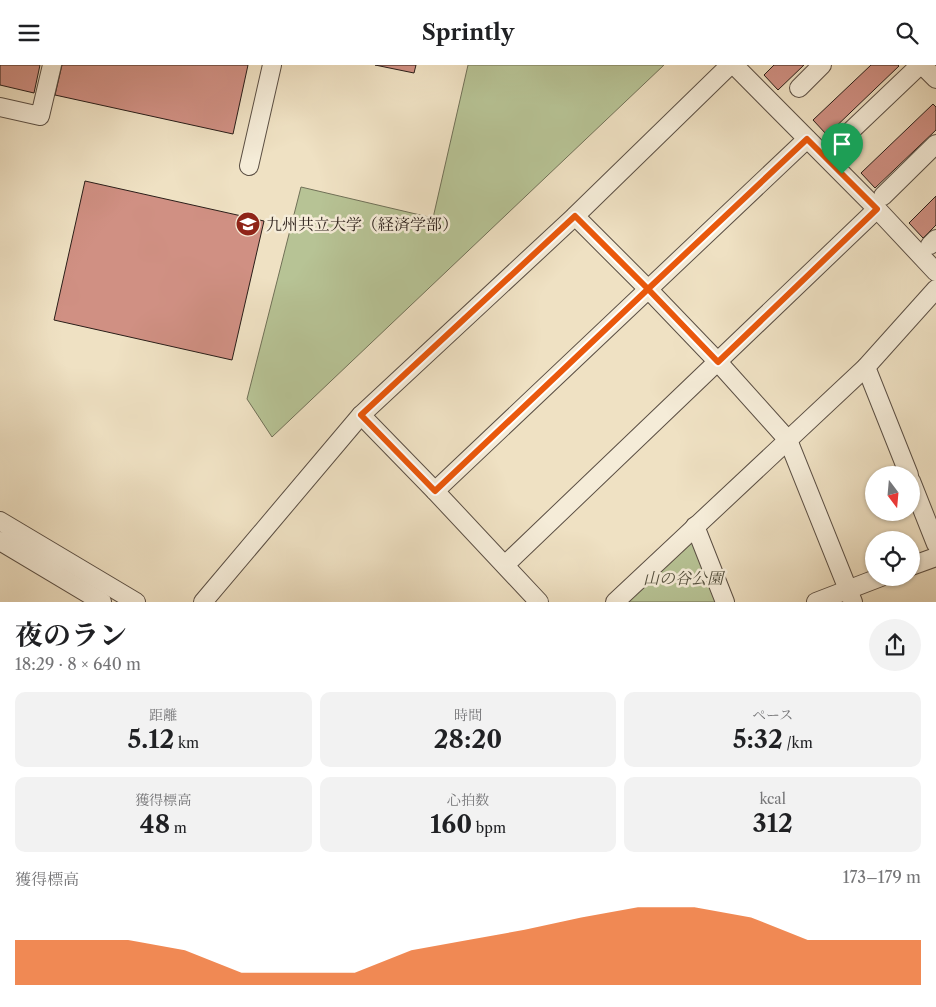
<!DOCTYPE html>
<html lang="ja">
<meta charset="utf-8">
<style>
:root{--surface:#fff;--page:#f2f2f2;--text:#202124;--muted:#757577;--accent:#ea580c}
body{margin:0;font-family:"Libre Caslon Text","Noto Serif JP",serif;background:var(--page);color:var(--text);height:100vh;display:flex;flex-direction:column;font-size:19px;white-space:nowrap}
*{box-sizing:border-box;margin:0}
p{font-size:16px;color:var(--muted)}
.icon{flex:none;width:28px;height:28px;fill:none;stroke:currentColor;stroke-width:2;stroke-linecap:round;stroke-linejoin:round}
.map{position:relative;height:537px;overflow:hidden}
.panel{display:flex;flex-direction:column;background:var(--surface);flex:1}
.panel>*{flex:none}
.needle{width:32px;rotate:164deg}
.fabs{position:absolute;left:865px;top:401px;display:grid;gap:10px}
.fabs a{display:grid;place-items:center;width:55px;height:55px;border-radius:50%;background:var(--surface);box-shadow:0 1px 4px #0004;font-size:25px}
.pin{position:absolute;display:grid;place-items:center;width:42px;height:42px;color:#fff;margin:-51px -21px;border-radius:50% 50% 50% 0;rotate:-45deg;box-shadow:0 0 5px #0007}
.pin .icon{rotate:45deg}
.round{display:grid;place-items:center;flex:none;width:52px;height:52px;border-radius:26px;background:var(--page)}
.overview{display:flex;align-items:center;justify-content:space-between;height:85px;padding:0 15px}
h1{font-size:28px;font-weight:700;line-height:38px}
.stats{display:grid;grid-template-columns:repeat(3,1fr);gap:8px;height:85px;padding:5px 15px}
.stats div{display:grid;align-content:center;border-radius:10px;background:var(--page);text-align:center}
.stats b{font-size:25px;font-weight:700}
.stats small{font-size:14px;font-weight:400}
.stats p{font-size:14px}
.chart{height:140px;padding:10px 15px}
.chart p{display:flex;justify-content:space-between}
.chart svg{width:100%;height:90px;margin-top:5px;fill:var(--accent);opacity:.7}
header{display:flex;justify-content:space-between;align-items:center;height:65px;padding:0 15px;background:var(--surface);font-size:22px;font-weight:700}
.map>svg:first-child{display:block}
.green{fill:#b7c395;stroke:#707057}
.building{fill:#d09083;stroke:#2a1e19}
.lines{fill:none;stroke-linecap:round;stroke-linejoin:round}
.minor-casing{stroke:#5b4f44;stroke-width:20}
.minor{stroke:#f5ecd8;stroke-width:18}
.route-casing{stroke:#fff;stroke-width:10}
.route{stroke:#ea580c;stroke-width:6}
.labels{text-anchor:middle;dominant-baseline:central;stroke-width:5;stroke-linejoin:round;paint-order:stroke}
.poi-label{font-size:16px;fill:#2a1e19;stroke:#f5ecd8;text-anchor:start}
.park-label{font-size:16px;font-style:italic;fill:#54503e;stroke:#f5ecd8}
</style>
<header><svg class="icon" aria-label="menu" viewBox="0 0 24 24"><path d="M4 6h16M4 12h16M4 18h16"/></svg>Sprintly<svg class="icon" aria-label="search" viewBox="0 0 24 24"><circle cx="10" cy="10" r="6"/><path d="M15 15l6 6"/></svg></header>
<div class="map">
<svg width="936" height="537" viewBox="0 0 936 537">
<rect width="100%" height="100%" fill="#efe1c3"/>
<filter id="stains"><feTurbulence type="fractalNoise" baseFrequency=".004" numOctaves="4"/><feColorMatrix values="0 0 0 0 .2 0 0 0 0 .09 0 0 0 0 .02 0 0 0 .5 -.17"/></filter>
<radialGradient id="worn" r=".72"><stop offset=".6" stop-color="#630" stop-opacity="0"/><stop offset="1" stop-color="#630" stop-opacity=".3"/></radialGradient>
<g class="green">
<path d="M468 0H664L272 372 247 334 301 122 433 153Z"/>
<path d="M692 476 718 537H622Z"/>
</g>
<g class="building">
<path d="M0 0H40L34 28 0 20Z"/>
<path d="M62 0H248L233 69 55 30Z"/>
<path d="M375 0H416L414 8Z"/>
<path d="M774 0H804L778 25 764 10Z"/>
<path d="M871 0H898L899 1 827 70 813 55Z"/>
<path d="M933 39 936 42V65L875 123 861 108Z"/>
<path d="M85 116 264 156 232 295 54 255Z"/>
<path d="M936 131V160L923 173 909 158Z"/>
</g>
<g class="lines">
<defs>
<g id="minor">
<path d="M734 0 877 144 936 207"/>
<path d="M922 0 936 14"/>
<path d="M799 23 822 0"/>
<path d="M0 42 40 51 52 0"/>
<path d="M837 79 920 0"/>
<path d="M249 101 272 0"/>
<path d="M883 131 936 79"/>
<path d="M575 151 648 224 718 297 788 375 853 537"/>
<path d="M930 180 936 174"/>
<path d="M866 302 909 410"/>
<path d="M361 350 435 426 539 537"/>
<path d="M911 416 936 479"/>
<path d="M435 426 807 74"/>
<path d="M0 456 136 537"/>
<path d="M695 461 725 537"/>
<path d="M0 476 102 537"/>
<path d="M505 500 877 144"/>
<path d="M911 501 936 492"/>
<path d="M203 537 361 350 575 151 730 0"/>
<path d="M615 537 866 302 936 224"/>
<path d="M816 537 881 512"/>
</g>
</defs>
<use href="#minor" class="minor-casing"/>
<use href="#minor" class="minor"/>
</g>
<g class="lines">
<defs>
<path id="route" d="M842 109 807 74 648 224 575 151 361 350 435 426 648 224 718 297 877 144 842 109"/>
</defs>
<use href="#route" class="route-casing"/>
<use href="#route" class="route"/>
</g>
<defs>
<symbol id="university-disc" viewBox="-11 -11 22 22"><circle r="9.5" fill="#8f2418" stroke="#f5ecd8"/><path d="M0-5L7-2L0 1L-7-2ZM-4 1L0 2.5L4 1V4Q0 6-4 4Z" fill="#fff"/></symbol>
</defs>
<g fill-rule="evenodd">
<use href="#university-disc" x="234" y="145" width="28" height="28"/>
</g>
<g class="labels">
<g class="poi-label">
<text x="266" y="159">九州共立大学（経済学部）</text>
</g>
<g class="park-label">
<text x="683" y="513">山の谷公園</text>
</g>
</g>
<rect width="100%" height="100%" filter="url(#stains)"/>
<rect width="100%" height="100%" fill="url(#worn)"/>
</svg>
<div class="fabs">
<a><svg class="needle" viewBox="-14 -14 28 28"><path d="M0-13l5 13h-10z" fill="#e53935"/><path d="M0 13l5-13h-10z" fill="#757577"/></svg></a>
<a><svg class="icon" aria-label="locate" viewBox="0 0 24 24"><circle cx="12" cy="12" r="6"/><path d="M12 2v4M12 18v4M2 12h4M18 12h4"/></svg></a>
</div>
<div class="pin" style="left:842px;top:109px;background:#1e9e55"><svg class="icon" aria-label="arrive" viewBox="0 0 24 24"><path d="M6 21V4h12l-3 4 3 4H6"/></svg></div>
</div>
<section class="panel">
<div class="overview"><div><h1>夜のラン</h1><p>18:29 · 8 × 640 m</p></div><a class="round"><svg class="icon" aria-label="share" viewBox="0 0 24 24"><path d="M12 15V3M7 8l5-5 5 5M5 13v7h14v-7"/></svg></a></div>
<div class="stats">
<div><p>距離</p><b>5.12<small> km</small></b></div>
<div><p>時間</p><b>28:20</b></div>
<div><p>ペース</p><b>5:32<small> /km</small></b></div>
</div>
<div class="stats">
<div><p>獲得標高</p><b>48<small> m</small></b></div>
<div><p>心拍数</p><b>160<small> bpm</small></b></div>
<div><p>kcal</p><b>312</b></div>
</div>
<div class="chart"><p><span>獲得標高</span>173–179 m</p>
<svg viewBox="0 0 160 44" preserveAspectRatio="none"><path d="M0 44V22L10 22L20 22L30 27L40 38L50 38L60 38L70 27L80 22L90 17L100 11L110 6L120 6L130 11L140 22L150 22L160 22V44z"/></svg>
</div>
</section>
